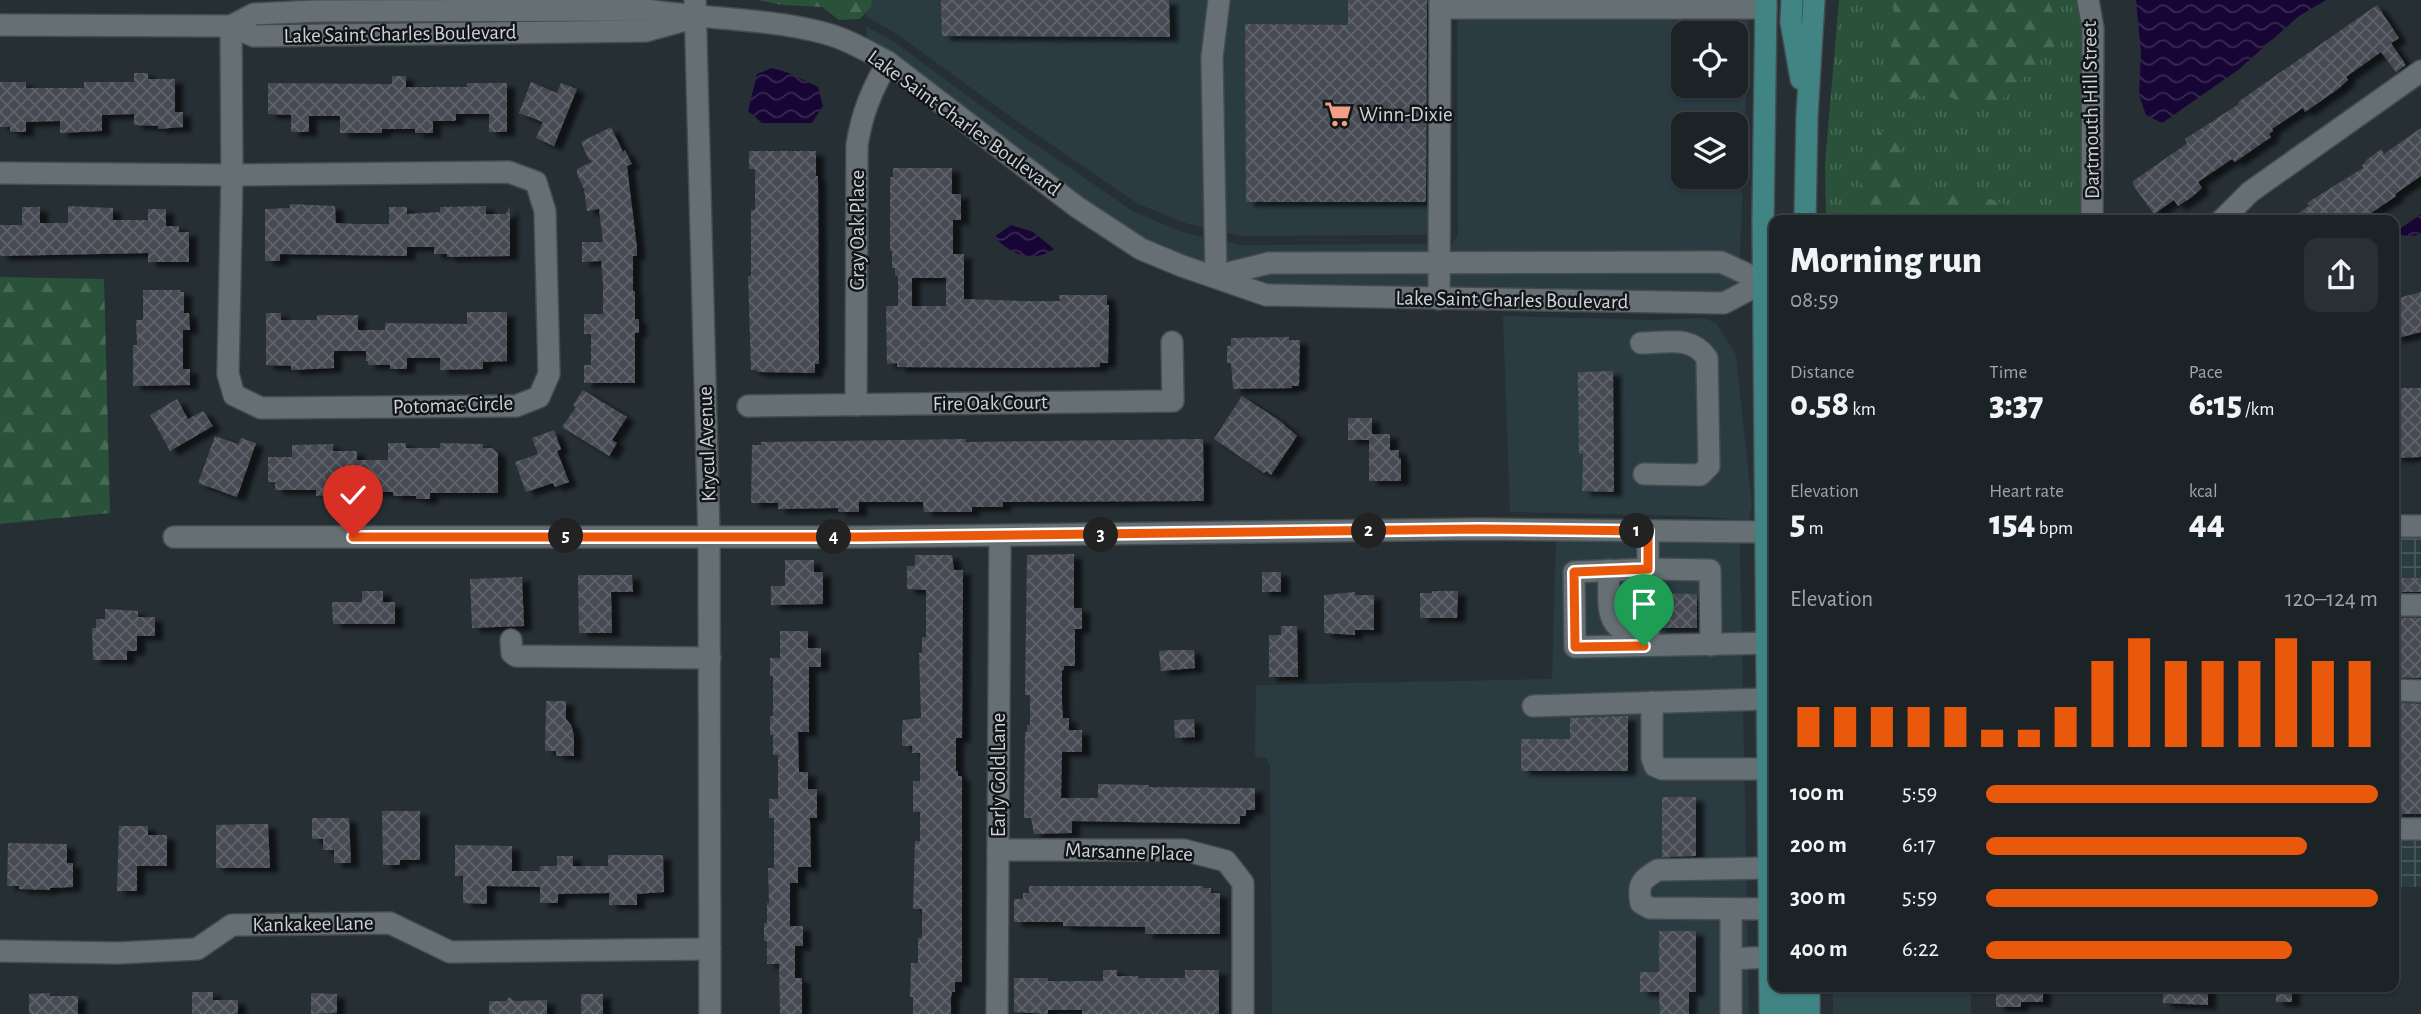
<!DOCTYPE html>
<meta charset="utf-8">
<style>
:root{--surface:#1c2326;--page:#292f32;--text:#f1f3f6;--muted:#a0a4a7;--line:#3a4043;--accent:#ea580c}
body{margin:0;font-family:"Alegreya Sans",sans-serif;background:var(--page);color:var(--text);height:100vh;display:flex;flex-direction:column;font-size:26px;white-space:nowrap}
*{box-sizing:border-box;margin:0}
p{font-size:23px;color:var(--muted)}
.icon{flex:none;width:38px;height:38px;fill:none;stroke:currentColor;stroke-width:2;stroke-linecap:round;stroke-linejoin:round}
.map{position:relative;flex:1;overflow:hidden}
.drawer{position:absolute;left:1769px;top:215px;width:630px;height:777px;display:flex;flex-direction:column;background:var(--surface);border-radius:14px;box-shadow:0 2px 5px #0004,0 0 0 2px var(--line)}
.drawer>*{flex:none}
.buttons{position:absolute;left:1671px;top:21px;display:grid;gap:14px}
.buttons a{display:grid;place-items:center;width:77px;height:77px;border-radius:14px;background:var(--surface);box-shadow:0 2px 5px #0004,0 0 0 2px var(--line);font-size:35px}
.pin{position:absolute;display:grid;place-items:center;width:60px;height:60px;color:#fff;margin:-72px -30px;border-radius:50% 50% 50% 0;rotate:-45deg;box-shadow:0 0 7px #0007}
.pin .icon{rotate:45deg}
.km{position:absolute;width:35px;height:35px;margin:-18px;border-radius:50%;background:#222;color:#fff;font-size:19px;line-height:35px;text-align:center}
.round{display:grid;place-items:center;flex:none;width:74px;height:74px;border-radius:14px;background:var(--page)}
.overview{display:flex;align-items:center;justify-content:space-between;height:119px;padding:0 21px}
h1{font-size:38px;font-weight:800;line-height:52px}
.metrics{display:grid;grid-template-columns:repeat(3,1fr);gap:10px;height:119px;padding:7px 21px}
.metrics div{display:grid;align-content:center}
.metrics b{font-size:35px;font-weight:800}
.metrics small{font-size:19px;font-weight:400}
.metrics p{font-size:19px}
.chart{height:196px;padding:14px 21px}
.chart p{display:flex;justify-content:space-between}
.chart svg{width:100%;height:126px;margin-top:7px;stroke:var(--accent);stroke-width:6}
ul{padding:0 21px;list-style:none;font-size:23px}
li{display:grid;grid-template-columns:112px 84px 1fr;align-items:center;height:52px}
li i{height:18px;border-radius:9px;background:var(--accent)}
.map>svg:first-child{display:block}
.built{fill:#2b3b42;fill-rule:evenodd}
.industrial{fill:url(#industrial-grid)}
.grass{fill:url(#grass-tufts)}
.forest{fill:url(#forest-firs)}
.water{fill:url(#water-waves)}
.building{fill:url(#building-cross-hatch);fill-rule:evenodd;filter:url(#shadow)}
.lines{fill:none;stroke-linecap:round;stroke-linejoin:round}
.minor-casing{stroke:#444c4f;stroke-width:24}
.major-casing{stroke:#444c4f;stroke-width:24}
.minor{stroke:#667074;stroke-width:21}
.major{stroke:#408584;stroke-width:21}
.route-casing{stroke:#fff;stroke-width:14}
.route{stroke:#ea580c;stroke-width:9}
.labels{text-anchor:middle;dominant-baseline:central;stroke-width:5;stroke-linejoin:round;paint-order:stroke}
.street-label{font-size:21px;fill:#ced3d6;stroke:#131618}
.poi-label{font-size:21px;fill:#ced3d6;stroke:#131618;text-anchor:start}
</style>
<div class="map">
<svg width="2421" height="1014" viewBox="0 0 2421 1014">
<defs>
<pattern id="industrial-grid" width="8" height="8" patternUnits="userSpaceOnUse" patternTransform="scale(1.75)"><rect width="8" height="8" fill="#2b3b42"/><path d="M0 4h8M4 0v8" fill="none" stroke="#49565d"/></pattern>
<pattern id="grass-tufts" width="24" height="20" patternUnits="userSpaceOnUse" patternTransform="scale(1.75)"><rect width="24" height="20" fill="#2a5139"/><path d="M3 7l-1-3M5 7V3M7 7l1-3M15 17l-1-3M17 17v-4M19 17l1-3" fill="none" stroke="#486955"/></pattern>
<pattern id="forest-firs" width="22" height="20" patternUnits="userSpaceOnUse" patternTransform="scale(1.75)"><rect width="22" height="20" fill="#2a5139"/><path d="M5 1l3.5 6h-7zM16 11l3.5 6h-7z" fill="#486955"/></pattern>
<pattern id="water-waves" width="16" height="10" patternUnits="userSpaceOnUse" patternTransform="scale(1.75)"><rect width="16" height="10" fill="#170635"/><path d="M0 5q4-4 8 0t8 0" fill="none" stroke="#382952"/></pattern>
<pattern id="building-cross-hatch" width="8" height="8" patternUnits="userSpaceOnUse" patternTransform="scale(1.75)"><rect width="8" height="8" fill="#464a52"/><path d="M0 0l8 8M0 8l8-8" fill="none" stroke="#60636a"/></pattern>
<filter id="shadow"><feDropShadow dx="8" dy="4.5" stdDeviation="2" flood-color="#0009"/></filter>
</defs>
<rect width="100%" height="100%" fill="#262f33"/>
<g class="built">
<path d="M867 0H1449L1450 235 1242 236 1188 224 1138 204 1014 119 897 34 867 17Z"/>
<path d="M1457 0H1749L1740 260 1731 255 1730 252 1717 249 1715 252 1493 253 1276 252 1275 250 1260 252 1259 255 1216 266 1184 256 1145 239 1081 198 886 48 868 40 866 31V26L894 42 1010 127 1134 212 1185 233 1243 245 1452 244 1458 235ZM1684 33H1736V86H1684ZM1684 124H1736V177H1684Z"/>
<path d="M1270 273H1720L1739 284 1722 293 1268 285 1250 278Z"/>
<path d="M1503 316 1653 320 1704 318 1716 323 1736 355 1752 506 1749 520 1688 516 1510 512Z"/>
<path d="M1556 540 1740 543 1749 1014H1272L1270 765 1266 758 1255 756 1256 685 1552 679Z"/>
<rect x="1833" y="987" width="138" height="27"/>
</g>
<rect class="industrial" x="2394" y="536" width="27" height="351"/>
<path class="grass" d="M1839 0H2078L2089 64 2088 220H1826L1825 163Z"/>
<g class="forest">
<path d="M757 0H872L871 7 860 19 839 20 822 7 783 5Z"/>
<path d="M1891 0H2048L2055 18 2057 43 2010 92 1990 109 1968 105 1939 92 1886 105 1880 91 1898 19Z"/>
<path d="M1879 130 1897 136 1913 185 1979 195 2034 215V220H1852L1863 177Z"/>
<path d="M0 277 104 279 110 513 0 524Z"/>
</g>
<g class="water">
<path d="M2136 0H2326L2299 16 2238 70 2162 123 2146 115 2139 95 2141 52Z"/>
<path d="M772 68 789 73 818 87 823 106 812 123H762L748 111 757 74Z"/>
<path d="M2421 214V235L2407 236 2394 233Z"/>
<path d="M1011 225 1033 232 1054 249C1033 264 1011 254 994 237Z"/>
</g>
<g class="building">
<path d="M941 0H1169L1170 37 942 36Z"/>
<path d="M1348 0H1427L1426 202H1246L1245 24 1348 25Z"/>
<path d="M2377 5 2399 38 2391 43 2406 65 2396 72 2381 52 2346 77 2348 80 2338 89 2305 112 2303 108 2272 129 2273 131 2269 134 2271 137 2235 162 2232 159 2198 182 2202 188 2192 197 2178 206 2174 200 2154 214 2133 185V181L2185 145 2187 143 2185 139 2239 104 2238 102Z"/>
<path d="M134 73H148V79H175V112H183V127L158 129V126L134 125V114L102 115V131L60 133V121L26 122V132H10V127H0V82H26V88H84V82H134Z"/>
<path d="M392 76H406V87H467V83H507V132H489V114H456V120L454 121H433V133H415V129H382V133H340V116H309V132H291V115L268 114V83L392 84Z"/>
<path d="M531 82 557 93 561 83 577 89 554 146 536 138 543 122 519 113Z"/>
<path d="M611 127 623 152 625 150 632 164 627 166 637 248V256H633V291H635V319H639V333H635V383H584V365H591V334H584V314H603V284L601 261 582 262V242H603L599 209 587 211 584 189 577 174V169L593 161 589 160 581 142Z"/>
<path d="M2421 128V176L2395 194 2396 196 2361 220H2289L2309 206 2307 203 2363 168 2362 165 2366 162 2365 161 2381 149 2384 154Z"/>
<path d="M749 151H816V176H818L819 364H815V373L757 372V370H751L748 276H751V210H755V169H749Z"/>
<path d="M893 168H952V194H961V220H953V254H964V299L1026 301H1060L1059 295H1107V305H1109L1108 363H1100V367L1026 368 897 367V363L887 364 886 306H898V276H895V268H892V251H890V177H893ZM912 278H946V306H912Z"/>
<path d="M290 204 335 206 336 223 358 224H389V207H407V214L440 212V207L486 206V214H506L510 206V256L447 257V254H434V247H407V256L280 254V261H265V209L290 208Z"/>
<path d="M68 206 113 208V220H148V209H166V226H179V232H189V262H148V253L0 256V225H22V207H40V223H68Z"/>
<path d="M143 290H180V292H184V313H189L190 330H183V369H190V385L133 386V345H137L136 320H143Z"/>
<path d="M2421 292V332L2394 339V299Z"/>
<path d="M467 312H507V361L483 362V369L440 370V358H407V369H390V365H368V361H366V351H334V368L291 370V366L266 365V313H281V320H317V315H358V330H385V323L467 324Z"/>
<path d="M1289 337V340H1300L1299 386H1292V388L1233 389 1231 363H1227V346H1231V338Z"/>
<path d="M1613 371 1614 492 1582 491 1583 454H1579L1578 372Z"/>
<path d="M2394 388H2421V457L2394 458Z"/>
<path d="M583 390 627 417 612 440 617 443 609 456 562 427 576 407 573 405Z"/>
<path d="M1242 396 1280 421 1297 436 1271 475 1266 471 1264 473 1214 439Z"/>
<path d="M177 399 188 419 203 411 213 426 170 451 150 415Z"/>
<path d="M1348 418H1372V434H1390V450H1399V458H1401V481H1369V440H1348Z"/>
<path d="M554 430 561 449 557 451 569 482 555 487 553 483 526 492 515 462 538 454 532 438Z"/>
<path d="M215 436 238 444 241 438 256 443 237 497 198 483Z"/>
<path d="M966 439V442L1203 439 1204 501 1003 502V507H972V512H924L923 502H859V512H838V508L778 509V503H751L752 445H761V442Z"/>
<path d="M388 443H406V448H440V443L483 444V448H492L498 453V493H430V499H416V496H393V492H357V494L316 496V490H275V482H268V457H292V445L333 444V451H357V460H388Z"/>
<path d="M1074 554V608H1082V629H1075V666H1064V670H1062V703L1063 718H1069V730H1082V752H1062L1061 798H1098V784L1149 785V787L1255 788V810H1246V816H1240V824L1072 821V833L1034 834 1031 818H1024L1025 732H1027V725H1030V695H1025L1027 555Z"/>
<path d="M915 555H952L954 570H963L962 738H956V771H958V776H962V982H955V992H952L951 997V1014H913V997H910L911 963H918V938H922V909H913L915 841H920V812H913V781H920V753H912V746H902V728L903 720 921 718 919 653H922V637H926V590L907 589V566H915Z"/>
<path d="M785 560H814V572H823V604L771 605V586H785Z"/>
<rect x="1262" y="572" width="19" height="20"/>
<path d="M578 575H632L633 592H611L612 633H579Z"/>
<path d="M522 577 524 626 472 628 470 579Z"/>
<rect x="2394" y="578" width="27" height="14"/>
<path d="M362 591H383V602H395V624H333L332 602H362Z"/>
<path d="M1432 591H1458L1457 618H1420V593H1432Z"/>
<path d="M1355 592V595H1374V630H1355V635L1324 633V595Z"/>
<path d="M1641 593 1697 594V628H1660L1651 622 1631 619 1630 600 1641 599Z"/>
<path d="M105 609 138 611V617H155V636H137V651H127V660H93L92 628H96V619H105Z"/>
<path d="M2394 618H2421V678L2394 677Z"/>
<path d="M1281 626H1297L1298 677H1269V635H1281Z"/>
<path d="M780 631H808V648H821V667H809V732H798L799 772H808V789H817V818H810L811 867H798V883H790V926H803V946H795V978H802V1014H780L779 964H767V941H764V923H767V903H769L768 868H774V818H769V799H778V755H773V735H770V716H773V676H770V658H780Z"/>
<path d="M1172 650H1194L1195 668 1161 671 1159 651Z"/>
<path d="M546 701H566V719L571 725 574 735V756H556V751H545Z"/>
<path d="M2394 703 2421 704V814H2394Z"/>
<path d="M1628 716V771H1521V739H1570V718Z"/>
<path d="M1194 719 1195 737 1175 738 1174 720Z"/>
<path d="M1662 797H1696V856L1662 857Z"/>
<path d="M382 811H420V860H400V865H383Z"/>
<path d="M312 818H349L351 863H334V850H323V839H312Z"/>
<path d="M252 824H268L270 868H216V825Z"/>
<path d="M119 826H148V835H167V866H137V891H117Z"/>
<path d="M8 843 67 844V863H73V887L50 888V890L19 889V886H7Z"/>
<path d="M455 845 512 846V871H540V866H557V856H573V866H608V855H663L664 892 637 894V905H609V893L558 894V903H540V887L487 886V904L463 903V876H455Z"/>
<path d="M1029 886H1203V888H1211V893H1220V934H1145V927L1063 926V922H1014V899H1023V893H1029Z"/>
<path d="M1659 931H1696V992H1689V1014H1660L1659 992H1640V972H1659Z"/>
<path d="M1103 970H1117V976H1138V978H1185V970H1219V1014H1082V1010H1048V1014L1014 1012V978H1048V981H1103Z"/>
<path d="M1996 987H2043V1002H2021V1007H1996Z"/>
<path d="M2163 987H2208V1005L2163 1003Z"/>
<rect x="2276" y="987" width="16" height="15"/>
<path d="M192 992H213V1000H238V1014H192Z"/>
<path d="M50 993V996H78V1014H29V994Z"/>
<path d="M311 993 337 994V1013L311 1014Z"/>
<rect x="581" y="994" width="22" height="20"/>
<path d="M509 997 514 1001 547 1000V1014H489V1001H506Z"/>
</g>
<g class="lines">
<defs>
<g id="minor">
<path d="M695 0 709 536 710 1014"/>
<path d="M2088 0 2093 28 2092 220"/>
<path d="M1440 8H1766"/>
<path d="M0 25 231 26 254 36 646 31 686 20"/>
<path d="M231 26 254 14 317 11 646 10C705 19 766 18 824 33 847 39 867 51 888 62L1077 207 1141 249 1182 266 1266 295 1724 303 1764 282"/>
<path d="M509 172 536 182 545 211 549 374 539 397 516 406 261 408 234 395 228 374 232 175Z"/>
<path d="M0 173 232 175 231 26"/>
<path d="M2222 220 2250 192 2421 71"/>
<path d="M1216 276 1269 263 1721 262 1764 282H1774"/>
<path d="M1216 276 1212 57 1219 0"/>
<path d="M1439 299 1440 0"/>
<path d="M1641 343C1668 343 1691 335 1707 358L1709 466 1700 475 1644 474"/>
<path d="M856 405 857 145C862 113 872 89 888 62"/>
<path d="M748 406 1173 401 1172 342"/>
<path d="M2394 526H2421"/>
<path d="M1648 531V569L1574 572 1575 647 1774 643"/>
<path d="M174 537H861L1479 529 1766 532"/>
<path d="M1648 569 1710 570 1711 645"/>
<path d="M1609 570C1609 606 1602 636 1649 635"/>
<path d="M2394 605H2421"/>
<path d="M511 640 512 653 516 656 710 658"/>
<path d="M2394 690 2421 691"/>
<path d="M1652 702V758L1655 766 1662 769H1768"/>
<path d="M1533 706 1767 699"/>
<path d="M2394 829H2421"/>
<path d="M998 850H1184L1226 861 1243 883V1014"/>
<path d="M1769 868 1658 870C1642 879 1637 884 1641 903L1650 908 1774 909"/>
<path d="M1731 909V1014"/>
<path d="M0 951 118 953 197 949 232 925 390 923 450 952 710 949"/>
<path d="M1731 959 1769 957"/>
<path d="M997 1014 1000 536"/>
</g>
<g id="major">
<path d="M1766 0 1763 220 1770 1014"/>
<path d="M1792 0 1791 22 1801 79"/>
<path d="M1805 220 1807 116 1814 0"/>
<path d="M1789 987V1014"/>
<path d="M1809 987V1014"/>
</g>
</defs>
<use href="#minor" class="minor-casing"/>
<use href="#major" class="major-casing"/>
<use href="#minor" class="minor"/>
<use href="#major" class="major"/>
</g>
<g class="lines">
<defs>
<path id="route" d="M353 537H861L1479 529 1648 531V569L1574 572 1575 647 1644 646"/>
</defs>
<use href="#route" class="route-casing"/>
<use href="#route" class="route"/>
</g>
<defs>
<symbol id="supermarket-bare" viewBox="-9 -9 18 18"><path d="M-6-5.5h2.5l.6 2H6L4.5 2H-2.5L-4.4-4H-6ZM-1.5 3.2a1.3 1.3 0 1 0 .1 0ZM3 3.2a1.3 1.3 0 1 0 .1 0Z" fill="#f39f85" stroke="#131618" stroke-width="2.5" paint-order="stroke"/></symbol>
</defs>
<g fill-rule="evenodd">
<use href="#supermarket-bare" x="1319" y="95" width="38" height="38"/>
</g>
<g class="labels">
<g class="street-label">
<text transform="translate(400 34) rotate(-1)">Lake Saint Charles Boulevard</text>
<text transform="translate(2091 110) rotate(-91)">Dartmouth Hill Street</text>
<text transform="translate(964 123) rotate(36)">Lake Saint Charles Boulevard</text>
<text transform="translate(857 230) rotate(-90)">Gray Oak Place</text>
<text transform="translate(1512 300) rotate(1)">Lake Saint Charles Boulevard</text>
<text transform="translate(990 403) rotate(-1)">Fire Oak Court</text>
<text transform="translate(453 405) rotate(-2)">Potomac Circle</text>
<text transform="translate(707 444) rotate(-92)">Krycul Avenue</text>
<text transform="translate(998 775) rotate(-90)">Early Gold Lane</text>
<text transform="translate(1129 852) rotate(2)">Marsanne Place</text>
<text transform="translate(313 924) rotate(-1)">Kankakee Lane</text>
</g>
<g class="poi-label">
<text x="1359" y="114">Winn-Dixie</text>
</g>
</g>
</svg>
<div class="buttons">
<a><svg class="icon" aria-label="locate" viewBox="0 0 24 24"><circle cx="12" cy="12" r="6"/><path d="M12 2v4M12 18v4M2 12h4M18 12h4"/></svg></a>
<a><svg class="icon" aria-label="layers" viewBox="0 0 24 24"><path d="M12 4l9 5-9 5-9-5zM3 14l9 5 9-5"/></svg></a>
</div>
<div class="pin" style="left:1644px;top:646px;background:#1e9e55"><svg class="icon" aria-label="arrive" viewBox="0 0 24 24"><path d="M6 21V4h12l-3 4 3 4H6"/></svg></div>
<div class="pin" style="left:353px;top:537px;background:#d93025"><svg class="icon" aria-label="check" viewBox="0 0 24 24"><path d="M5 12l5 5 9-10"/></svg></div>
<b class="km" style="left:1637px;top:531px">1</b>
<b class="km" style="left:1369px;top:531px">2</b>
<b class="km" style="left:1101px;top:535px">3</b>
<b class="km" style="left:834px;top:537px">4</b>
<b class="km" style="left:566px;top:536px">5</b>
<section class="drawer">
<div class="overview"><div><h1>Morning run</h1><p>08:59</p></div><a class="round"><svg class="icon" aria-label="share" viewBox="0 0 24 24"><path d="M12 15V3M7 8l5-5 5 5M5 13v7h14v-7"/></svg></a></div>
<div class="metrics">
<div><p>Distance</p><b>0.58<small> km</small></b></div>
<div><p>Time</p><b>3:37</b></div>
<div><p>Pace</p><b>6:15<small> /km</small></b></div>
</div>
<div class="metrics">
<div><p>Elevation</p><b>5<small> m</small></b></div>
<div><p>Heart rate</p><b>154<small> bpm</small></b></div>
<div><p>kcal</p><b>44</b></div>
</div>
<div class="chart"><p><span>Elevation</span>120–124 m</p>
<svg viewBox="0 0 160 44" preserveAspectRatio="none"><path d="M5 44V30M15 44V30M25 44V30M35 44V30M45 44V30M55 44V38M65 44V38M75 44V30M85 44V14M95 44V6M105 44V14M115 44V14M125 44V14M135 44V6M145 44V14M155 44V14"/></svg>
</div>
<ul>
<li><b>100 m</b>5:59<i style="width:100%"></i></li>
<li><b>200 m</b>6:17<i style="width:82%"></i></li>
<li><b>300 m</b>5:59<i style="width:100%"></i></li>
<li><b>400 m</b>6:22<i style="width:78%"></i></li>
</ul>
</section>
</div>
